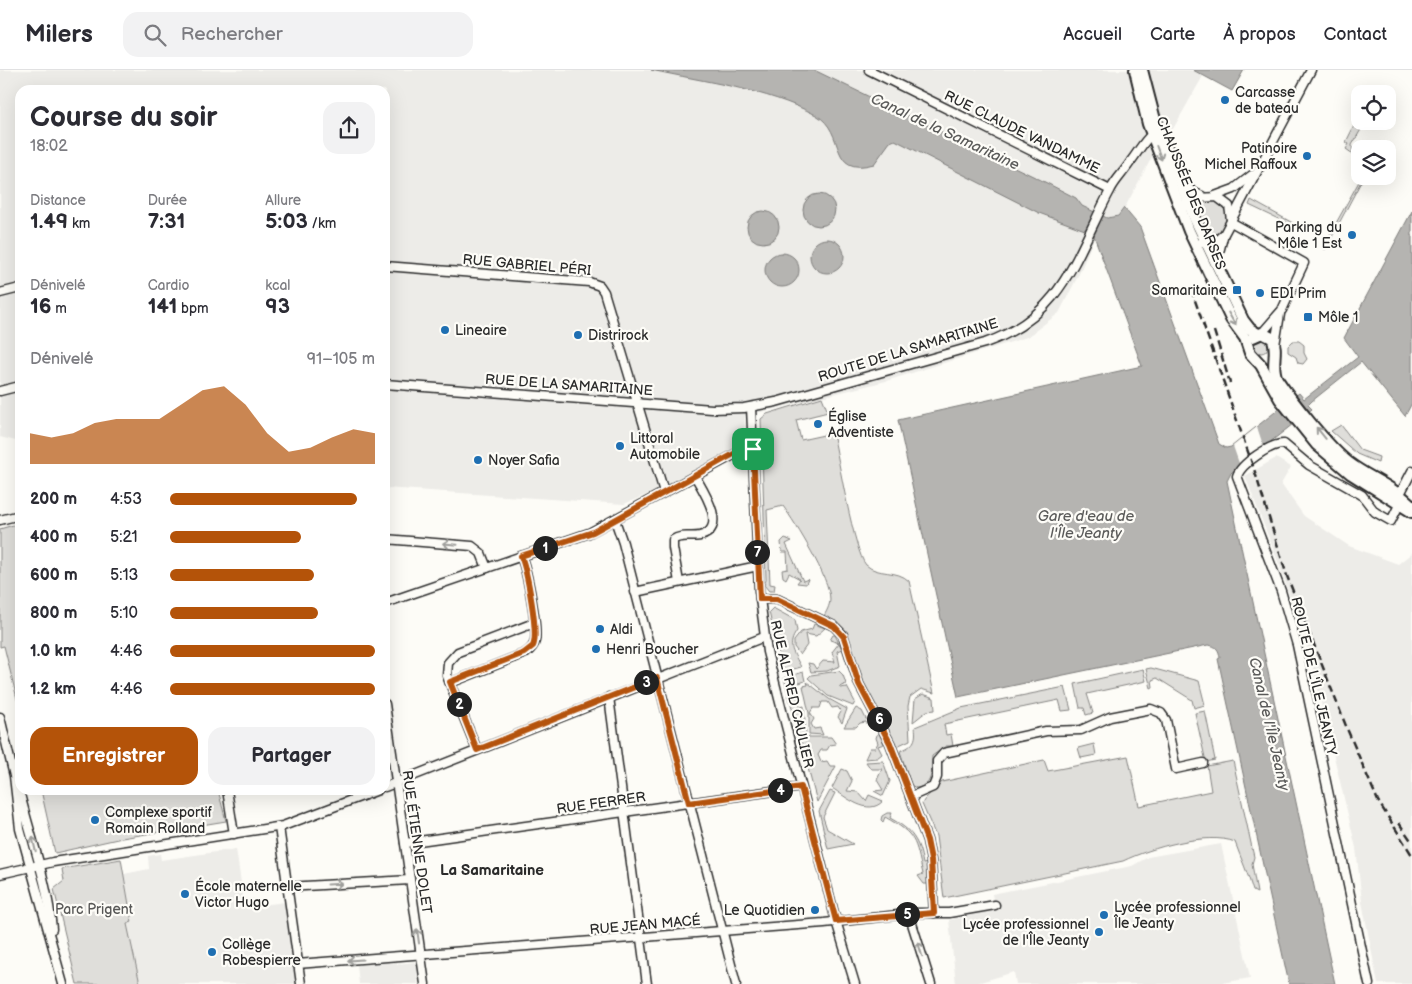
<!DOCTYPE html>
<html lang="fr">
<meta charset="utf-8">
<style>
:root{--surface:#fff;--page:#f2f2f3;--text:#2b2b33;--muted:#7c7c81;--line:#e1e1e2;--accent:#b45309}
body{margin:0;font-family:"Balsamiq Sans",sans-serif;background:var(--page);color:var(--text);height:100vh;display:flex;flex-direction:column;font-size:19px;white-space:nowrap}
*{box-sizing:border-box;margin:0}
p{font-size:16px;color:var(--muted)}
.icon{flex:none;width:28px;height:28px;fill:none;stroke:currentColor;stroke-width:2;stroke-linecap:round;stroke-linejoin:round}
.map{position:relative;flex:1;overflow:hidden}
.details{position:absolute;left:15px;top:15px;width:375px;height:710px;display:flex;flex-direction:column;background:var(--surface);border-radius:15px;box-shadow:0 5px 20px #0002}
.details>*{flex:none}
.tools{position:absolute;left:1351px;top:15px;display:grid;gap:10px}
.tools a{display:grid;place-items:center;width:45px;height:45px;border-radius:10px;background:var(--surface);box-shadow:0 5px 20px #0002;font-size:25px}
.pin{position:absolute;display:grid;place-items:center;width:42px;height:42px;color:#fff;margin:-21px;border-radius:10px;box-shadow:0 2px 8px #0006}
.km{position:absolute;width:25px;height:25px;margin:-12px;border-radius:50%;background:#222;color:#fff;font-size:14px;line-height:25px;text-align:center}
.round{display:grid;place-items:center;flex:none;width:52px;height:52px;border-radius:15px;background:var(--page)}
.headline{display:flex;align-items:center;justify-content:space-between;height:85px;padding:0 15px}
h1{font-size:28px;font-weight:700;line-height:38px}
.metrics{display:grid;grid-template-columns:repeat(3,1fr);gap:8px;height:85px;padding:5px 15px}
.metrics div{display:grid;align-content:center}
.metrics b{font-size:21px;font-weight:700}
.metrics small{font-size:14px;font-weight:400}
.metrics p{font-size:14px}
.chart{height:140px;padding:10px 15px}
.chart p{display:flex;justify-content:space-between}
.chart svg{width:100%;height:90px;margin-top:5px;fill:var(--accent);opacity:.7}
.button{display:flex;gap:10px;margin-top:auto;padding:10px 15px}
.button a{flex:1;height:58px;border-radius:15px;background:var(--accent);color:#fff;font-size:20px;font-weight:700;line-height:58px;text-align:center}
.button a+a{background:var(--page);color:var(--text)}
ul{padding:0 15px;list-style:none;font-size:16px}
li{display:grid;grid-template-columns:80px 60px 1fr;align-items:center;height:38px}
li i{height:12px;border-radius:6px;background:var(--accent)}
header{display:flex;align-items:center;gap:30px;box-sizing:border-box;height:70px;padding:0 25px;background:var(--surface);border-bottom:1px solid var(--line)}
header strong{font-size:24px}
nav{display:flex;gap:28px;margin-inline-start:auto;font-size:18px}
.search{width:350px;height:45px;background:var(--page);display:flex;align-items:center;gap:12px;box-sizing:border-box;padding:0 18px;border-radius:15px;color:var(--muted);font-size:19px}
.map>svg:first-child{display:block}
.built{fill:#edece8}
.green{fill:#dfdeda;stroke:#858482}
.water{fill:#b5b4b1;stroke:#7e7d7b}
.pier{fill:#fdfcf7}
.lines{fill:none;stroke-linecap:round;stroke-linejoin:round}
.minor-casing{stroke:#2b2b2b;stroke-width:11}
.major-casing{stroke:#2b2b2b;stroke-width:14}
.minor{stroke:#fdfcf7;stroke-width:8}
.major{stroke:#fdfcf7;stroke-width:10}
.rail{stroke:#2b2b2b;stroke-width:2.5;stroke-dasharray:8 4;stroke-linecap:butt}
.oneway{stroke:#9e9e9b}
.route-casing{stroke:#fff;stroke-width:10}
.route{stroke:#b45309;stroke-width:6}
.poi-dot{fill:#1f6fb2;stroke:#fdfcf7;stroke-width:2}
.labels{text-anchor:middle;dominant-baseline:central;stroke-width:4.5;stroke-linejoin:round;paint-order:stroke}
.poi-label{font-size:14px;fill:#2b2b2b;stroke:#fdfcf7;text-anchor:start}
.street-label{font-size:14px;fill:#2b2b2b;stroke:#fdfcf7}
.park-label{font-size:14px;fill:#585857;stroke:#fdfcf7}
.water-label{font-size:15px;font-style:italic;fill:#5b5b5a;stroke:#fdfcf7}
.neighbourhood-label{font-size:15px;font-weight:bold;fill:#2b2b2b;stroke:#fdfcf7}
</style>
<header>
<strong>Milers</strong>
<div class="search"><svg class="icon" aria-label="search" viewBox="0 0 24 24"><circle cx="10" cy="10" r="6"/><path d="M15 15l6 6"/></svg>Rechercher</div>
<nav><a>Accueil</a><a>Carte</a><a>À propos</a><a>Contact</a></nav>
</header>
<div class="map">
<svg width="1412" height="914" viewBox="0 0 1412 914">
<rect width="100%" height="100%" fill="#fdfcf7"/>
<filter id="ink" filterUnits="userSpaceOnUse"><feTurbulence type="fractalNoise" baseFrequency=".02" numOctaves="2"/><feDisplacementMap in="SourceGraphic" scale="10" xChannelSelector="R" yChannelSelector="G"/><feConvolveMatrix kernelMatrix="1 2 1 2 8 2 1 2 1" color-interpolation-filters="sRGB"/></filter>
<g filter="url(#ink)">
<g class="built">
<path d="M0 0H1193L1203 6 1173 59H1167L1123 141 1113 148 1103 146 1080 202 1059 243 1027 267 886 311 745 346 744 385 624 434 385 418V20H20V372L0 367Z"/>
<path d="M1276 388 1291 397 1281 414 1304 446 1349 476 1398 494 1412 483V914H1378L1362 832 1356 778 1310 587 1280 497 1245 406Z"/>
<path d="M1221 774 1250 908 1217 914H1016L1014 902 974 914H956L949 850 995 840 992 824 1132 796 1148 787Z"/>
<path d="M236 779 244 833 254 828 255 836 285 832 296 914H140L127 854 132 852 124 804 149 799 148 786 160 784 161 790Z"/>
<path d="M397 892V894L414 892 417 893 418 914H359L357 895Z"/>
</g>
<g class="green">
<path d="M1359 46 1363 56 1352 75 1353 84 1346 79 1349 74 1346 72Z"/>
<path d="M1362 106H1364L1325 180 1324 175Z"/>
<path d="M1212 130C1231 137 1230 155 1216 168L1209 164 1196 134Z"/>
<path d="M1251 130 1300 157 1296 160 1293 156 1249 135Z"/>
<circle cx="1261" cy="276" r="7"/>
<path d="M1293 271H1299L1304 275V283L1307 289 1303 294 1298 293 1296 287 1288 282V276Z"/>
<path d="M822 327 828 342 796 350 801 370 833 363C838 386 854 482 866 495 878 506 897 499 909 511L934 623 921 619 910 627 908 636 910 670 897 676 864 617 845 561 839 555 823 548C826 542 830 536 830 529 830 509 796 454 783 436L767 440 770 514 775 515 774 521H769L764 515 766 510 761 349 767 344Z"/>
<path d="M1341 355 1360 380 1379 387 1378 393 1357 384 1331 361Z"/>
<path d="M20 453V641L4 576 0 577V459Z"/>
<path d="M785 468 792 471 786 474 803 511 808 509 806 514 797 513 800 509 789 503 786 509 783 507 782 500 788 499 787 482H782L781 472Z"/>
<path d="M773 538 795 550 797 561C786 576 794 583 801 597L783 602 769 542Z"/>
<path d="M814 554 825 558 816 566 805 564 807 575 800 585 794 577V571L801 562 812 559Z"/>
<path d="M833 565H835L842 579 837 581 840 596 827 601 811 602 808 593 813 594 816 599 823 591 835 592 832 582 839 573 830 570Z"/>
<path d="M1151 598 1199 611 1205 635 1194 638 1192 630 1157 608 1152 610 1153 617 1151 618 1146 599Z"/>
<path d="M1143 599 1146 611 1087 624 1093 643 1086 645 1084 638H1080L1075 614Z"/>
<path d="M839 601 843 605 846 614 839 617 840 618 847 617 855 632 853 636 828 626 808 608 811 605Z"/>
<path d="M803 602 805 611 794 615 800 637 804 636 806 664 809 667H831L836 674 830 675 827 680H821L818 685 821 692 827 691 830 696H836L817 732 784 608Z"/>
<path d="M807 612 829 629 847 639 842 653 838 647 841 642 838 637 832 638 828 632H822L820 638H813L810 643 814 649 811 654 814 659 820 658 823 665 809 664V643L803 616 808 615Z"/>
<path d="M1065 617 1071 640 1062 641 1059 630 944 654 946 665 951 664 953 676H946L932 686C931 701 934 716 916 718L911 715 900 681C913 676 917 671 915 657L961 638Z"/>
<path d="M923 624 934 628 935 640 927 641 913 652 915 629Z"/>
<path d="M856 638 862 641 866 649 874 653 884 674 878 676 882 684 877 688 865 689 870 678H875L878 673 876 668 878 662 875 657H869L866 652 860 653 856 657H844Z"/>
<path d="M1205 641 1215 690 1206 692 1195 643Z"/>
<path d="M1094 674 1096 685 1081 688 1078 678Z"/>
<path d="M1128 686 1139 736 1211 721 1207 696 1233 691 1254 787 1252 794 1257 823 1253 821C1248 803 1241 789 1235 772 1208 761 1150 778 1123 791L944 828 936 766 922 734C926 725 936 720 942 712L1044 690 1048 701Z"/>
<path d="M883 691 890 711 883 726 874 721 883 720 877 710 882 699H871L866 692Z"/>
<path d="M842 699 847 701 852 711 847 721 858 722 866 731 869 725 883 731C868 747 846 727 832 718Z"/>
<path d="M41 720H218L226 751 122 768 55 783Z"/>
<path d="M830 721 835 723 823 747 827 759 853 774 828 779 819 741Z"/>
<path d="M887 743H892L890 748C912 760 919 770 923 794L928 793 929 814H924L918 806 923 804C915 770 917 765 885 747L883 752 881 750 882 746Z"/>
<path d="M121 789 132 852 127 854 140 914H77L54 819 64 811 62 799Z"/>
</g>
<g class="water">
<path d="M651 0H814L1039 109 1076 128 1082 136 1107 148 1118 146 1124 138 1140 157 1219 374 1226 378 1231 377 1299 323 1304 329 1358 287 1344 268 1412 141V333L1405 346 1361 292 1312 331 1308 335 1312 339 1231 403 1227 411 1335 914H1289L1218 589 1220 588C1219 580 1217 576 1208 575L958 627 898 350 1142 296 1093 163 1039 143 895 70 890 72 874 94C827 107 847 62 816 45 766 19 706 12 651 0Z"/>
<path d="M1193 0H1244L1232 21Z"/>
<circle cx="819" cy="140" r="16"/>
<circle cx="763" cy="157" r="16"/>
<circle cx="827" cy="186" r="17"/>
<circle cx="782" cy="200" r="17"/>
</g>
<path class="pier" d="M1257 357 1264 378 1240 396 1233 376Z"/>
<g class="lines">
<defs>
<g id="minor">
<path d="M869 0 1110 120"/>
<path d="M1181 112 1193 122 1202 126"/>
<path d="M1215 126 1234 119 1252 105"/>
<path d="M1185 134 1198 128 1217 127 1229 136 1231 150"/>
<path d="M1231 152 1304 193 1282 240 1262 263"/>
<path d="M1202 172 1216 171 1224 164 1311 0"/>
<path d="M1216 194 1223 167"/>
<path d="M385 196 589 212 600 216 604 222 664 422"/>
<path d="M0 223 20 218"/>
<path d="M1275 275 1280 244"/>
<path d="M385 314 712 339 744 338 776 332 985 273C1064 246 1076 184 1111 119 1116 109 1125 101 1131 91 1138 82 1143 72 1152 64"/>
<path d="M0 321 20 316"/>
<path d="M751 337 759 521 767 582 836 851 855 914"/>
<path d="M1398 428 1412 401"/>
<path d="M0 450 20 445"/>
<path d="M615 450 623 473 736 914"/>
<path d="M385 469 472 476 481 483 487 498"/>
<path d="M679 512 673 478V470C681 464 690 468 700 466 729 459 703 420 695 406"/>
<path d="M635 522 758 496"/>
<path d="M760 529H777L834 556 843 565 859 614 890 673 927 770 931 790 934 843"/>
<path d="M385 533 589 463 741 381 753 379"/>
<path d="M450 613 526 583C530 580 534 576 535 571 538 557 527 500 521 486"/>
<path d="M609 627 647 914"/>
<path d="M385 634 425 914"/>
<path d="M0 647 14 706 20 759 63 914"/>
<path d="M477 680 447 606 448 593 458 582 534 553"/>
<path d="M385 717 764 567"/>
<path d="M227 720 234 764"/>
<path d="M20 724C31 769 48 813 52 859"/>
<path d="M910 727 933 717 937 707V691L944 683 1046 661 1081 660 1110 647 1151 639 1161 643 1166 650 1176 699 1203 693"/>
<path d="M279 757 301 914"/>
<path d="M405 773 801 717"/>
<path d="M0 804 53 792 283 756 378 720"/>
<path d="M287 817 410 810"/>
<path d="M909 844 931 914"/>
<path d="M297 894 824 853 917 843H949L995 835"/>
<path d="M1369 914 1297 575 1281 521 1237 406C1241 394 1271 373 1284 374L1309 395 1362 425 1375 442 1391 451 1402 429"/>
</g>
<g id="major">
<path d="M1135 0 1148 54 1189 161 1231 249 1245 268 1250 283 1261 295 1280 329 1317 375 1350 403 1412 442"/>
<path d="M1142 0 1154 46 1194 147 1243 250 1250 259 1258 264"/>
<path d="M1253 267 1262 263 1272 268C1279 280 1270 295 1277 309 1291 330 1329 378 1349 393 1369 408 1394 417 1412 436"/>
</g>
</defs>
<use href="#minor" class="minor-casing"/>
<use href="#major" class="major-casing"/>
<use href="#minor" class="minor"/>
<use href="#major" class="major"/>
<g class="rail">
<path d="M1191 219 1254 399 1287 506 1348 661 1378 731 1412 785"/>
<path d="M1214 261 1230 313"/>
<path d="M1399 753 1412 772"/>
</g>
</g>
<defs><path id="oneway-shaft" d="M-6 0H5M1.5-3L5.5 0L1.5 3" fill="none" stroke-width="1.6" stroke-linecap="round" stroke-linejoin="round" transform="scale(1.25)"/></defs>
<g class="oneway">
<use href="#oneway-shaft" transform="translate(1159 83) rotate(69)"/>
<use href="#oneway-shaft" transform="translate(1232 249) rotate(60)"/>
<use href="#oneway-shaft" transform="translate(1321 363) rotate(-129)"/>
<use href="#oneway-shaft" transform="translate(450 474) rotate(-175)"/>
<use href="#oneway-shaft" transform="translate(34 774) rotate(-103)"/>
<use href="#oneway-shaft" transform="translate(335 814) rotate(-3)"/>
<use href="#oneway-shaft" transform="translate(418 866) rotate(-98)"/>
<use href="#oneway-shaft" transform="translate(920 879) rotate(-107)"/>
<use href="#oneway-shaft" transform="translate(355 890) rotate(176)"/>
</g>
</g>
<g class="lines" filter="url(#ink)">
<defs>
<path id="route" d="M753 379 760 529H777L834 556 844 567 859 614 890 673 927 770 931 790 934 843 836 851 801 717 689 733 657 608 477 680 450 612 524 583 533 576C539 563 527 501 521 486L593 462 741 380Z"/>
</defs>
<use href="#route" class="route-casing"/>
<use href="#route" class="route"/>
</g>
<g class="poi-dot">
<circle cx="1225" cy="30" r="5"/>
<circle cx="1307" cy="86" r="5"/>
<circle cx="1352" cy="165" r="5"/>
<rect x="1232" y="215" width="10" height="10" rx="2.5"/>
<circle cx="1260" cy="223" r="5"/>
<rect x="1303" y="242" width="10" height="10" rx="2.5"/>
<circle cx="445" cy="260" r="5"/>
<circle cx="578" cy="265" r="5"/>
<circle cx="818" cy="354" r="5"/>
<circle cx="620" cy="376" r="5"/>
<circle cx="478" cy="390" r="5"/>
<circle cx="600" cy="559" r="5"/>
<circle cx="596" cy="579" r="5"/>
<circle cx="95" cy="750" r="5"/>
<circle cx="185" cy="824" r="5"/>
<circle cx="815" cy="840" r="5"/>
<circle cx="1104" cy="845" r="5"/>
<circle cx="1099" cy="862" r="5"/>
<circle cx="212" cy="882" r="5"/>
</g>
<g class="labels">
<g class="poi-label">
<text x="1235" y="22">Carcasse<tspan x="1235" dy="16">de bateau</tspan></text>
<text x="1297" y="78" text-anchor="end">Patinoire<tspan x="1297" dy="16">Michel Raffoux</tspan></text>
<text x="1342" y="157" text-anchor="end">Parking du<tspan x="1342" dy="16">Môle 1 Est</tspan></text>
<text x="1227" y="220" text-anchor="end">Samaritaine</text>
<text x="1270" y="223">EDI Prim</text>
<text x="1318" y="247">Môle 1</text>
<text x="455" y="260">Lineaire</text>
<text x="588" y="265">Distrirock</text>
<text x="828" y="346">Église<tspan x="828" dy="16">Adventiste</tspan></text>
<text x="630" y="368">Littoral<tspan x="630" dy="16">Automobile</tspan></text>
<text x="488" y="390">Noyer Safia</text>
<text x="610" y="559">Aldi</text>
<text x="606" y="579">Henri Boucher</text>
<text x="105" y="742">Complexe sportif<tspan x="105" dy="16">Romain Rolland</tspan></text>
<text x="195" y="816">École maternelle<tspan x="195" dy="16">Victor Hugo</tspan></text>
<text x="1114" y="837">Lycée professionnel<tspan x="1114" dy="16">Île Jeanty</tspan></text>
<text x="805" y="840" text-anchor="end">Le Quotidien</text>
<text x="1089" y="854" text-anchor="end">Lycée professionnel<tspan x="1089" dy="16">de l'Île Jeanty</tspan></text>
<text x="222" y="874">Collège<tspan x="222" dy="16">Robespierre</tspan></text>
</g>
<g class="street-label">
<text transform="translate(1022 62) rotate(26)">RUE CLAUDE VANDAMME</text>
<text transform="translate(1191 123) rotate(68)">CHAUSSÉE DES DARSES</text>
<text transform="translate(527 195) rotate(5)">RUE GABRIEL PÉRI</text>
<text transform="translate(908 280) rotate(-17)">ROUTE DE LA SAMARITAINE</text>
<text transform="translate(569 315) rotate(4)">RUE DE LA SAMARITAINE</text>
<text transform="translate(1314 606) rotate(77)">ROUTE DE L'ÎLE JEANTY</text>
<text transform="translate(792 624) rotate(77)">RUE ALFRED CAULIER</text>
<text transform="translate(601 733) rotate(-8)">RUE FERRER</text>
<text transform="translate(417 772) rotate(82)">RUE ÉTIENNE DOLET</text>
<text transform="translate(645 855) rotate(-5)">RUE JEAN MACÉ</text>
</g>
<g class="park-label">
<text x="94" y="839">Parc Prigent</text>
</g>
<g class="water-label">
<text transform="translate(945 62) rotate(25)">Canal de la Samaritaine</text>
<text x="1086" y="446">Gare d'eau de<tspan x="1086" dy="17">l'Île Jeanty</tspan></text>
<text transform="translate(1269 654) rotate(77)">Canal de l'Île Jeanty</text>
</g>
<g class="neighbourhood-label">
<text x="492" y="800">La Samaritaine</text>
</g>
</g>
</svg>
<div class="tools">
<a><svg class="icon" aria-label="locate" viewBox="0 0 24 24"><circle cx="12" cy="12" r="6"/><path d="M12 2v4M12 18v4M2 12h4M18 12h4"/></svg></a>
<a><svg class="icon" aria-label="layers" viewBox="0 0 24 24"><path d="M12 4l9 5-9 5-9-5zM3 14l9 5 9-5"/></svg></a>
</div>
<div class="pin" style="left:753px;top:379px;background:#1e9e55"><svg class="icon" aria-label="arrive" viewBox="0 0 24 24"><path d="M6 21V4h12l-3 4 3 4H6"/></svg></div>
<b class="km" style="left:545px;top:478px">1</b>
<b class="km" style="left:459px;top:634px">2</b>
<b class="km" style="left:646px;top:612px">3</b>
<b class="km" style="left:780px;top:720px">4</b>
<b class="km" style="left:907px;top:844px">5</b>
<b class="km" style="left:879px;top:649px">6</b>
<b class="km" style="left:757px;top:482px">7</b>
<section class="details">
<div class="headline"><div><h1>Course du soir</h1><p>18:02</p></div><a class="round"><svg class="icon" aria-label="share" viewBox="0 0 24 24"><path d="M12 15V3M7 8l5-5 5 5M5 13v7h14v-7"/></svg></a></div>
<div class="metrics">
<div><p>Distance</p><b>1.49<small> km</small></b></div>
<div><p>Durée</p><b>7:31</b></div>
<div><p>Allure</p><b>5:03<small> /km</small></b></div>
</div>
<div class="metrics">
<div><p>Dénivelé</p><b>16<small> m</small></b></div>
<div><p>Cardio</p><b>141<small> bpm</small></b></div>
<div><p>kcal</p><b>93</b></div>
</div>
<div class="chart"><p><span>Dénivelé</span>91–105 m</p>
<svg viewBox="0 0 160 44" preserveAspectRatio="none"><path d="M0 44V29L10 31L20 29L30 24L40 22L50 22L60 22L70 15L80 8L90 6L100 15L110 29L120 38L130 36L140 31L150 27L160 29V44z"/></svg>
</div>
<ul>
<li><b>200 m</b>4:53<i style="width:91%"></i></li>
<li><b>400 m</b>5:21<i style="width:64%"></i></li>
<li><b>600 m</b>5:13<i style="width:70%"></i></li>
<li><b>800 m</b>5:10<i style="width:72%"></i></li>
<li><b>1.0 km</b>4:46<i style="width:100%"></i></li>
<li><b>1.2 km</b>4:46<i style="width:100%"></i></li>
</ul>
<div class="button"><a>Enregistrer</a><a>Partager</a></div>
</section>
</div>
